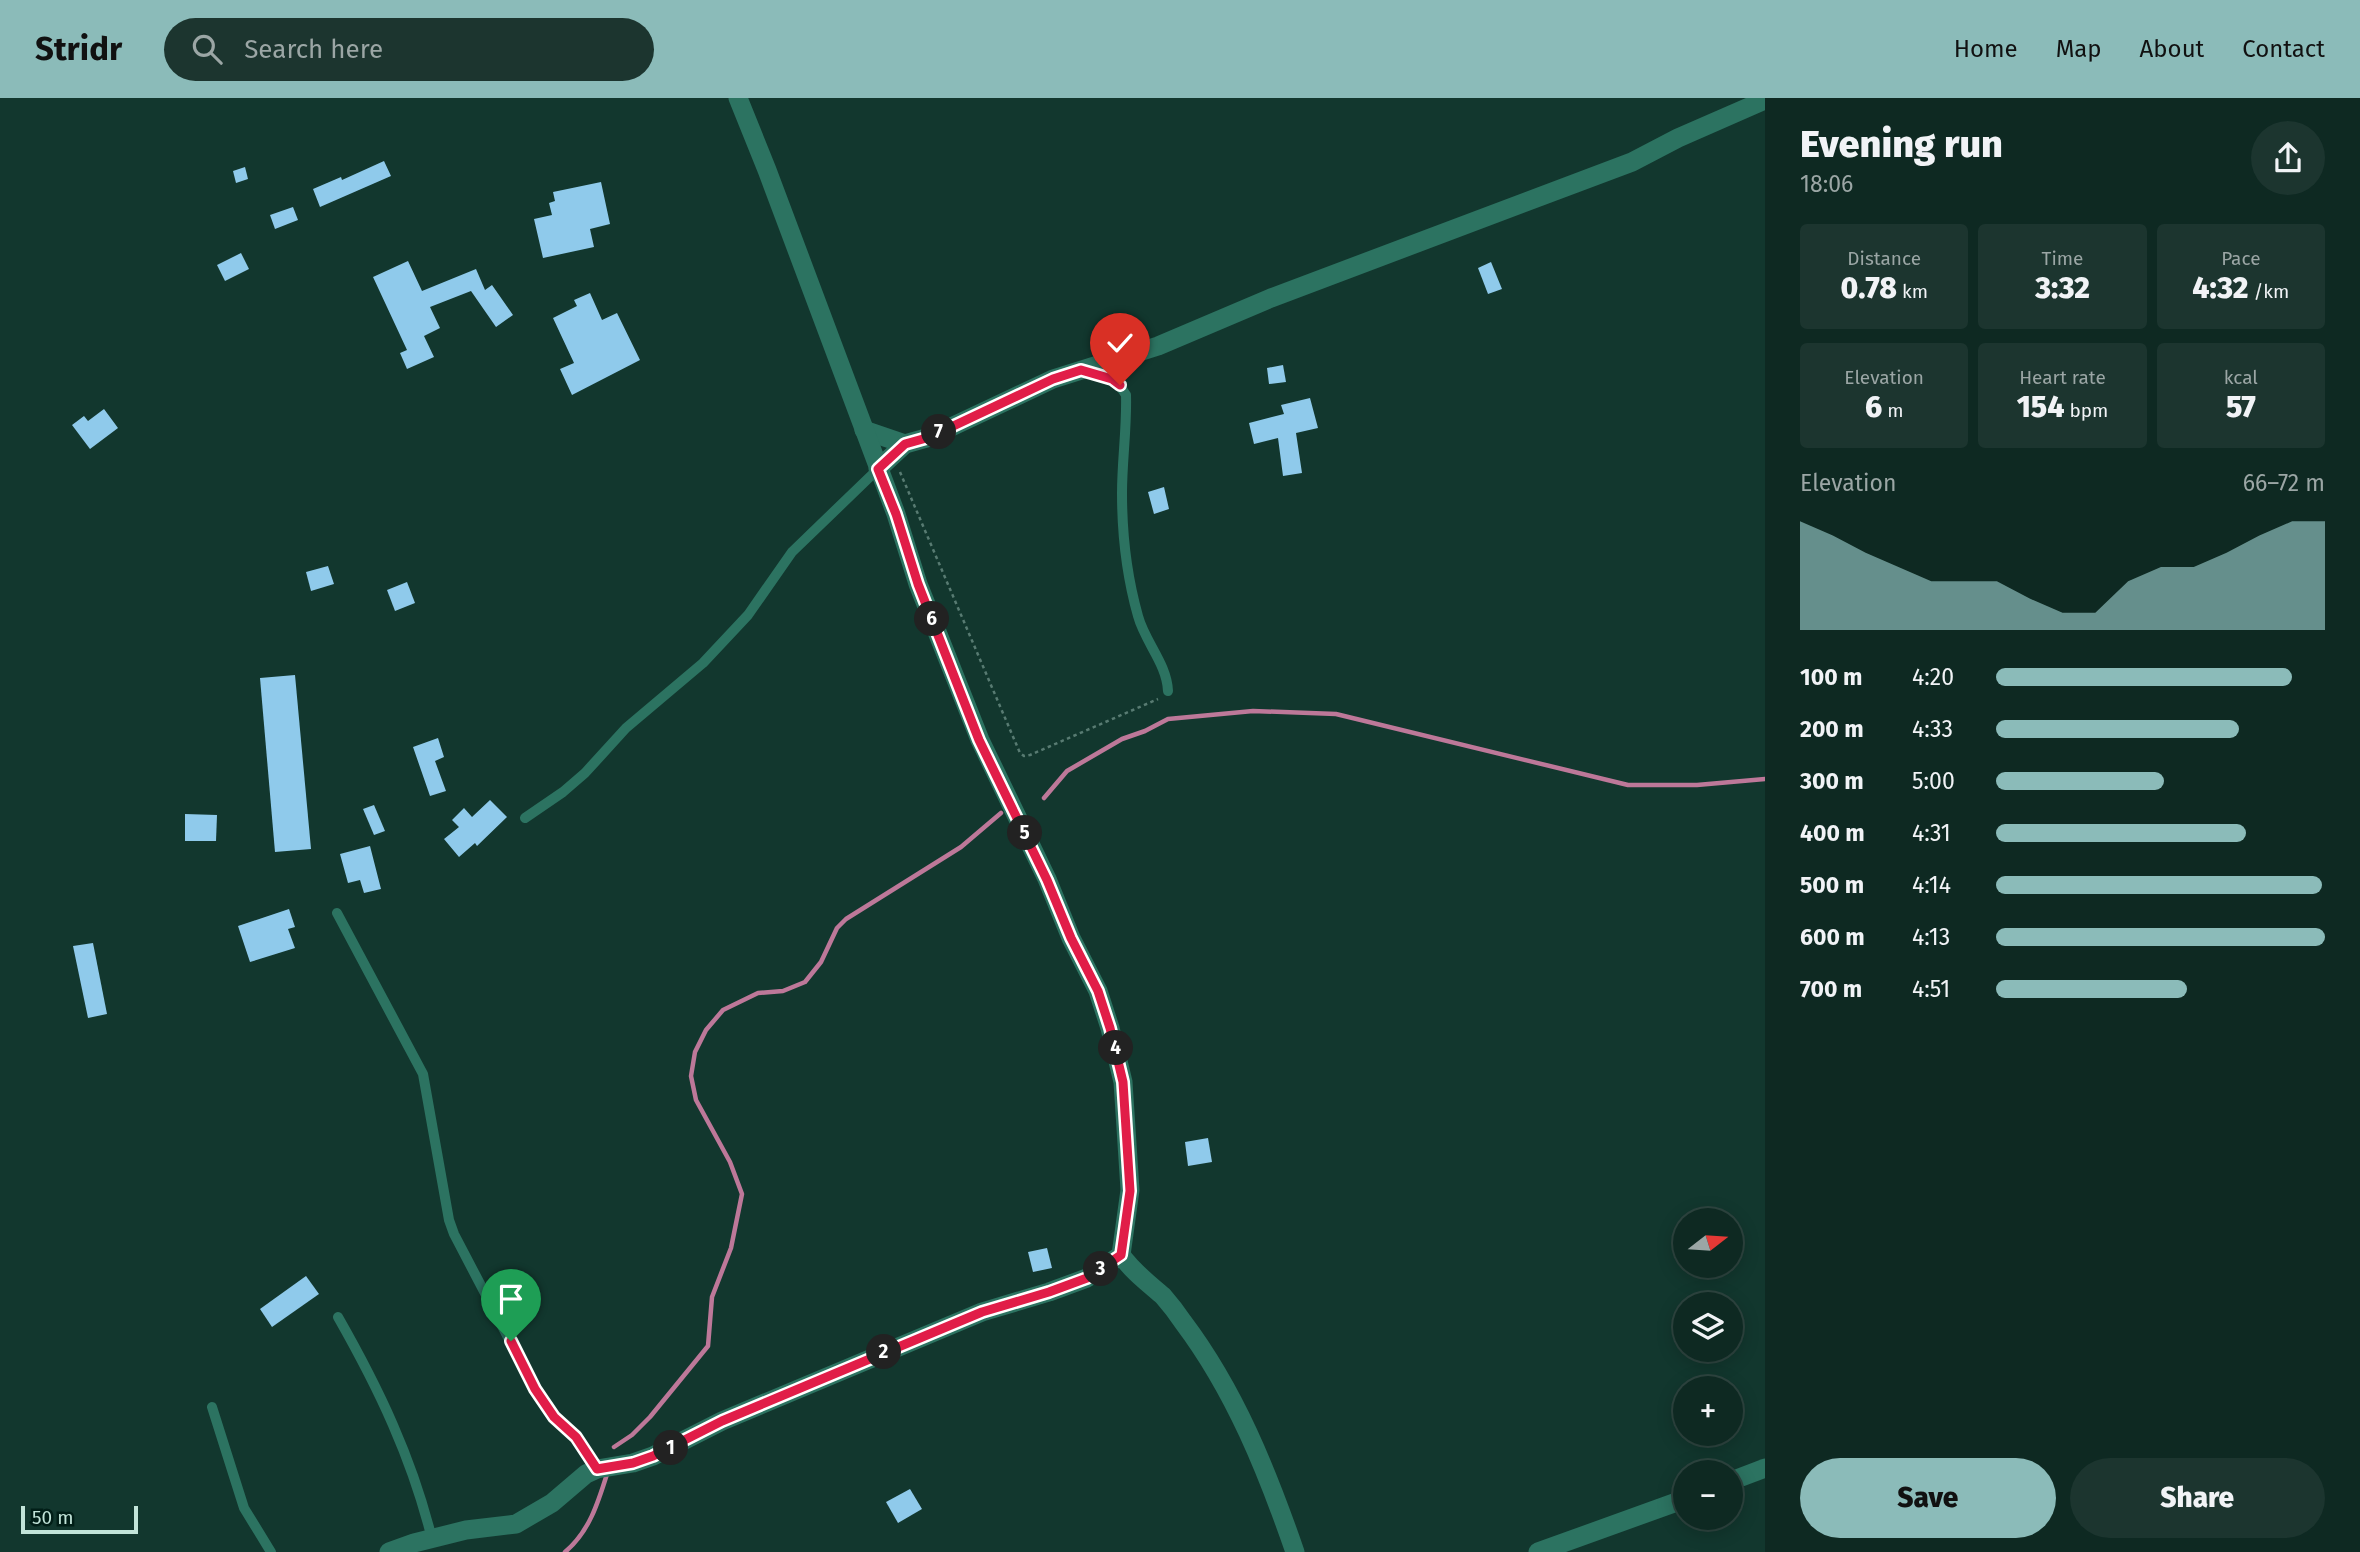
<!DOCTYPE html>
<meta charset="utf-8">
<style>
:root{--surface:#0e2922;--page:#1c352f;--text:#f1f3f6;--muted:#9ba6a5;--line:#2e4540;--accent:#8bbbb9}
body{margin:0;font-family:"Fira Sans",sans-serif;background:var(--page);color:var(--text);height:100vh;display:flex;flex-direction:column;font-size:26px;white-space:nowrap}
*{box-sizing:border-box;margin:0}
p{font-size:23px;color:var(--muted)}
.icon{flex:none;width:38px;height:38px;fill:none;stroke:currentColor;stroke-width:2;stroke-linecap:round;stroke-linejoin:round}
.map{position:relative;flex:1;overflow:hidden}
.sheet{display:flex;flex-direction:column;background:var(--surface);width:595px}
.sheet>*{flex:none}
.needle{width:46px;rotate:73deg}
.buttons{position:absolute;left:1673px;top:1110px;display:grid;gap:14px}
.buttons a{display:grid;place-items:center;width:70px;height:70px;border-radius:50%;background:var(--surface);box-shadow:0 4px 18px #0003,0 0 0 2px var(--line);font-size:35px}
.scale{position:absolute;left:21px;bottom:18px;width:117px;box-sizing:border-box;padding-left:7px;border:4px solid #c2e4d9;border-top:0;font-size:19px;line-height:24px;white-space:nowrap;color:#c2e4d9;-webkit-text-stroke:5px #011e17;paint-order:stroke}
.pin{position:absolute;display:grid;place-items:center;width:60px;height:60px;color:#fff;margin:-72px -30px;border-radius:50% 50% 50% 0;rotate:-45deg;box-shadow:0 0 7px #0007}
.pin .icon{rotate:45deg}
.km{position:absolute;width:35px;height:35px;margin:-18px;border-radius:50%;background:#222;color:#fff;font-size:19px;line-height:35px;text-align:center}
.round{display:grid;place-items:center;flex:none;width:74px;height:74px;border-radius:37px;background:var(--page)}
.summary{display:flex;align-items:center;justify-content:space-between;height:119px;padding:0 35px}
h1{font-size:38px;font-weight:800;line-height:52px}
.figures{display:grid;grid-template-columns:repeat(3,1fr);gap:10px;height:119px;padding:7px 35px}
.figures div{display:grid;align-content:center;border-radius:7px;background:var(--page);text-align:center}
.figures b{font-size:30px;font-weight:800}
.figures small{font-size:19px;font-weight:400}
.figures p{font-size:19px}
.chart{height:196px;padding:14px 35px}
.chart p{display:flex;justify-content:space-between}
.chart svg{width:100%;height:126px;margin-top:7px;fill:var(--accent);opacity:.7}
.cta{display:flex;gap:14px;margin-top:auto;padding:14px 35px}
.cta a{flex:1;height:80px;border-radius:42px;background:var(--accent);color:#111;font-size:28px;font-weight:800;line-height:80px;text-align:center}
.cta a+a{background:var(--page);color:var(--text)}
ul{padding:0 35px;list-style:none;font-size:23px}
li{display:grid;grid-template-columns:112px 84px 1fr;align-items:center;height:52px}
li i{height:18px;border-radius:9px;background:var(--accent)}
header{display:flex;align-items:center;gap:42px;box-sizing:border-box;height:98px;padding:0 35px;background:var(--accent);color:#111}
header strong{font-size:33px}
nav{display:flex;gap:38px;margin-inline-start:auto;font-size:24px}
.search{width:490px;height:63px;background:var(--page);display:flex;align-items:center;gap:18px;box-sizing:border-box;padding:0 24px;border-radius:38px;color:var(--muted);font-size:26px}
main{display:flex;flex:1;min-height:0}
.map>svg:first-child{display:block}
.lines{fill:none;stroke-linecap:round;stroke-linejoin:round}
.stream{stroke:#bd7899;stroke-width:4.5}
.building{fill:#8fcaeb}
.path{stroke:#587b72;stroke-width:2.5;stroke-dasharray:3.5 3.5;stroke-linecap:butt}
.lane{stroke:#2c7361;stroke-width:10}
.street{stroke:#2c7361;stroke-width:19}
.route-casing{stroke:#fff;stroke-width:14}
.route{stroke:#e11d48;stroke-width:9}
</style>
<header>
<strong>Stridr</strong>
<div class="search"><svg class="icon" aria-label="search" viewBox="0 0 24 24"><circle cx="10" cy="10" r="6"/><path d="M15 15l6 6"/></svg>Search here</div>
<nav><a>Home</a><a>Map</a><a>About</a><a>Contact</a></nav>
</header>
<main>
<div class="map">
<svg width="1765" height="1454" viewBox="0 0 1765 1454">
<rect width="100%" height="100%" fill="#12372e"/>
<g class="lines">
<g class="stream">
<path d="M1044 700 1067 673 1122 641 1145 633 1168 621 1253 613 1336 616 1628 687H1697L1765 681"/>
<path d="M614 1349 632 1337 650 1319 708 1248 712 1199 731 1150 742 1096 730 1064 696 1002 691 978 695 954 706 932 723 912 758 895 783 893 805 884 821 864 837 830 846 821 961 749 1001 715"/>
<path d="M565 1454C589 1434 598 1405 607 1376"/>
</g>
</g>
<g class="building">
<path d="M384 63 391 78 320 109 313 91 341 79 342 82Z"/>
<path d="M245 69 248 81 236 85 233 73Z"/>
<path d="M601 84 610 126 590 131 594 149 543 160 534 121 552 117 549 105 555 103 553 94Z"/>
<path d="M293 109 298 122 275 131 270 117Z"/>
<path d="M241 155 249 171 225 183 217 167Z"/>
<path d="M408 163 422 193 476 171 485 192 492 187 513 217 496 229 471 193 430 209 440 230 424 238 434 259 407 271 400 255 407 252 373 179Z"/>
<path d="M1491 164 1502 191 1488 196 1478 170Z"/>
<path d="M590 195 602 222 617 215 640 262 572 297 560 271 574 265 553 220 577 208 574 202Z"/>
<path d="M1283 267 1286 284 1269 286 1267 270Z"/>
<path d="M1310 300 1318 330 1296 335 1302 375 1283 378 1278 340 1254 346 1249 325 1284 316 1281 307Z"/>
<path d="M104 311 118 330 90 351 72 327 84 318 88 323Z"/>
<path d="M1164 389 1169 411 1154 416 1148 394Z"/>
<path d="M328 468 334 486 311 493 306 474Z"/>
<path d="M407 484 415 505 395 513 387 492Z"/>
<path d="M295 577 311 751 275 754 260 580Z"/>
<path d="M438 640 444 659 435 663 446 693 430 698 413 649Z"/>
<path d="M490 702 507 719 477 748 475 745 459 759 444 741 459 729 452 722 464 710 472 719Z"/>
<path d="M374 707 385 733 374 737 363 711Z"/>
<path d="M185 716 217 717 216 743H185Z"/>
<path d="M370 748 381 791 364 795 360 782 348 785 340 756Z"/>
<path d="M289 811 295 829 288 831 295 850 250 864 238 828Z"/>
<path d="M93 845 107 916 88 920 73 848Z"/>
<path d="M1208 1040 1212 1064 1188 1068 1185 1044Z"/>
<path d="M1047 1150 1052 1170 1033 1174 1028 1154Z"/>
<path d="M306 1178 319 1196 272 1229 260 1211Z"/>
<path d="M910 1391 922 1411 898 1425 886 1404Z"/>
</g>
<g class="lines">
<path class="path" d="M900 374 1020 655 1024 658 1030 657 1158 601"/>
<g class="lane">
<path d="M1086 273C1104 278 1117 281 1126 297 1127 330 1122 362 1122 395 1122 435 1127 479 1138 518 1145 544 1167 566 1168 593"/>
<path d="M525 720 563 694 585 675 626 630 703 565 748 517 792 454 878 371"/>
<path d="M337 815 423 976 449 1122 454 1136 535 1291 553 1319 576 1339 597 1371"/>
<path d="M338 1219C379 1291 412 1360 432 1441"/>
<path d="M212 1309 244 1410 271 1454"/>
</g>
<g class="street">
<path d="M864 332 905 346"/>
<path d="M878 371 905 346 930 339 1053 281 1158 248 1271 200 1632 64 1678 40 1765 2"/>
<path d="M1121 1157C1133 1174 1148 1185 1163 1198 1170 1206 1177 1215 1183 1224 1235 1293 1267 1373 1295 1454"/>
<path d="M1731 1383 1765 1370"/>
<path d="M389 1454 414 1445 466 1432 516 1426 552 1405 586 1376 597 1371 633 1365 653 1358 722 1323 982 1214 1049 1194 1087 1180 1121 1157 1130 1092 1123 984 1110 930 1098 893 1071 840 1047 781 980 642 918 486 896 416 767 72 738 0"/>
<path d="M1538 1454 1685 1401"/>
</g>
</g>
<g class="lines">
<defs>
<path id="route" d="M511 1243 535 1291 554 1319 576 1339 597 1371 633 1365 653 1358 722 1323 982 1214 1049 1194 1087 1180 1121 1157 1130 1093 1123 984 1110 930 1098 893 1071 840 1047 782 979 642 918 486 896 416 878 371 905 346 930 339 1053 281 1081 272 1112 281 1120 287"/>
</defs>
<use href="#route" class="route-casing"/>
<use href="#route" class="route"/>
</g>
</svg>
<div class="buttons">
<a><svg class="needle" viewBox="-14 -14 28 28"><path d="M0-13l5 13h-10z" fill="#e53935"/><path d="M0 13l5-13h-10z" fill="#9ba6a5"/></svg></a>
<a><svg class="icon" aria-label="layers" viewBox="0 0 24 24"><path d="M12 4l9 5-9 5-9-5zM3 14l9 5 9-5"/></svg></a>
<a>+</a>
<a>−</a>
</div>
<div class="scale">50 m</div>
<div class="pin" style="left:511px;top:1243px;background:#1e9e55"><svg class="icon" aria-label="arrive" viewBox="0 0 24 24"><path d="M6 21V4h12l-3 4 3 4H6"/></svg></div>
<div class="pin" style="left:1120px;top:287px;background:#d93025"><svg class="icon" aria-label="check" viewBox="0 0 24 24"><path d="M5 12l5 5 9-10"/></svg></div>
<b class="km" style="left:671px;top:1350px">1</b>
<b class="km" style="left:884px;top:1254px">2</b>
<b class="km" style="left:1101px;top:1171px">3</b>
<b class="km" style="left:1116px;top:950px">4</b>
<b class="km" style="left:1025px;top:735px">5</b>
<b class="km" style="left:932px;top:521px">6</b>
<b class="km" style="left:939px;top:334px">7</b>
</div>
<section class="sheet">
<div class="summary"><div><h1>Evening run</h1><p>18:06</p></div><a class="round"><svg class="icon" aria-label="share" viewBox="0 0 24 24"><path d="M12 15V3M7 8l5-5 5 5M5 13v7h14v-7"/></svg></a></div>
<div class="figures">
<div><p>Distance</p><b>0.78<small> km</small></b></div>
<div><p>Time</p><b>3:32</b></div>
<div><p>Pace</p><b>4:32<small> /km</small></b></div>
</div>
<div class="figures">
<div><p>Elevation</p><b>6<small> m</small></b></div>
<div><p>Heart rate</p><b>154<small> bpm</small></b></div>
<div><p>kcal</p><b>57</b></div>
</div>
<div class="chart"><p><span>Elevation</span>66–72 m</p>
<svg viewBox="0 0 160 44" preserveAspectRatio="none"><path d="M0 44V6L10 11L20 17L30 22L40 27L50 27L60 27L70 33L80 38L90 38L100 27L110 22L120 22L130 17L140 11L150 6L160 6V44z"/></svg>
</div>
<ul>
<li><b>100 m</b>4:20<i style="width:90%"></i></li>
<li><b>200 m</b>4:33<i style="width:74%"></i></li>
<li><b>300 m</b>5:00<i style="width:51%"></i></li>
<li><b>400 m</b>4:31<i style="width:76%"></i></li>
<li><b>500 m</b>4:14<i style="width:99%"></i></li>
<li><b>600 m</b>4:13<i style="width:100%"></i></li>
<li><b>700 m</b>4:51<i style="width:58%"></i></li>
</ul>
<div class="cta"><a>Save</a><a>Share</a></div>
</section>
</main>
